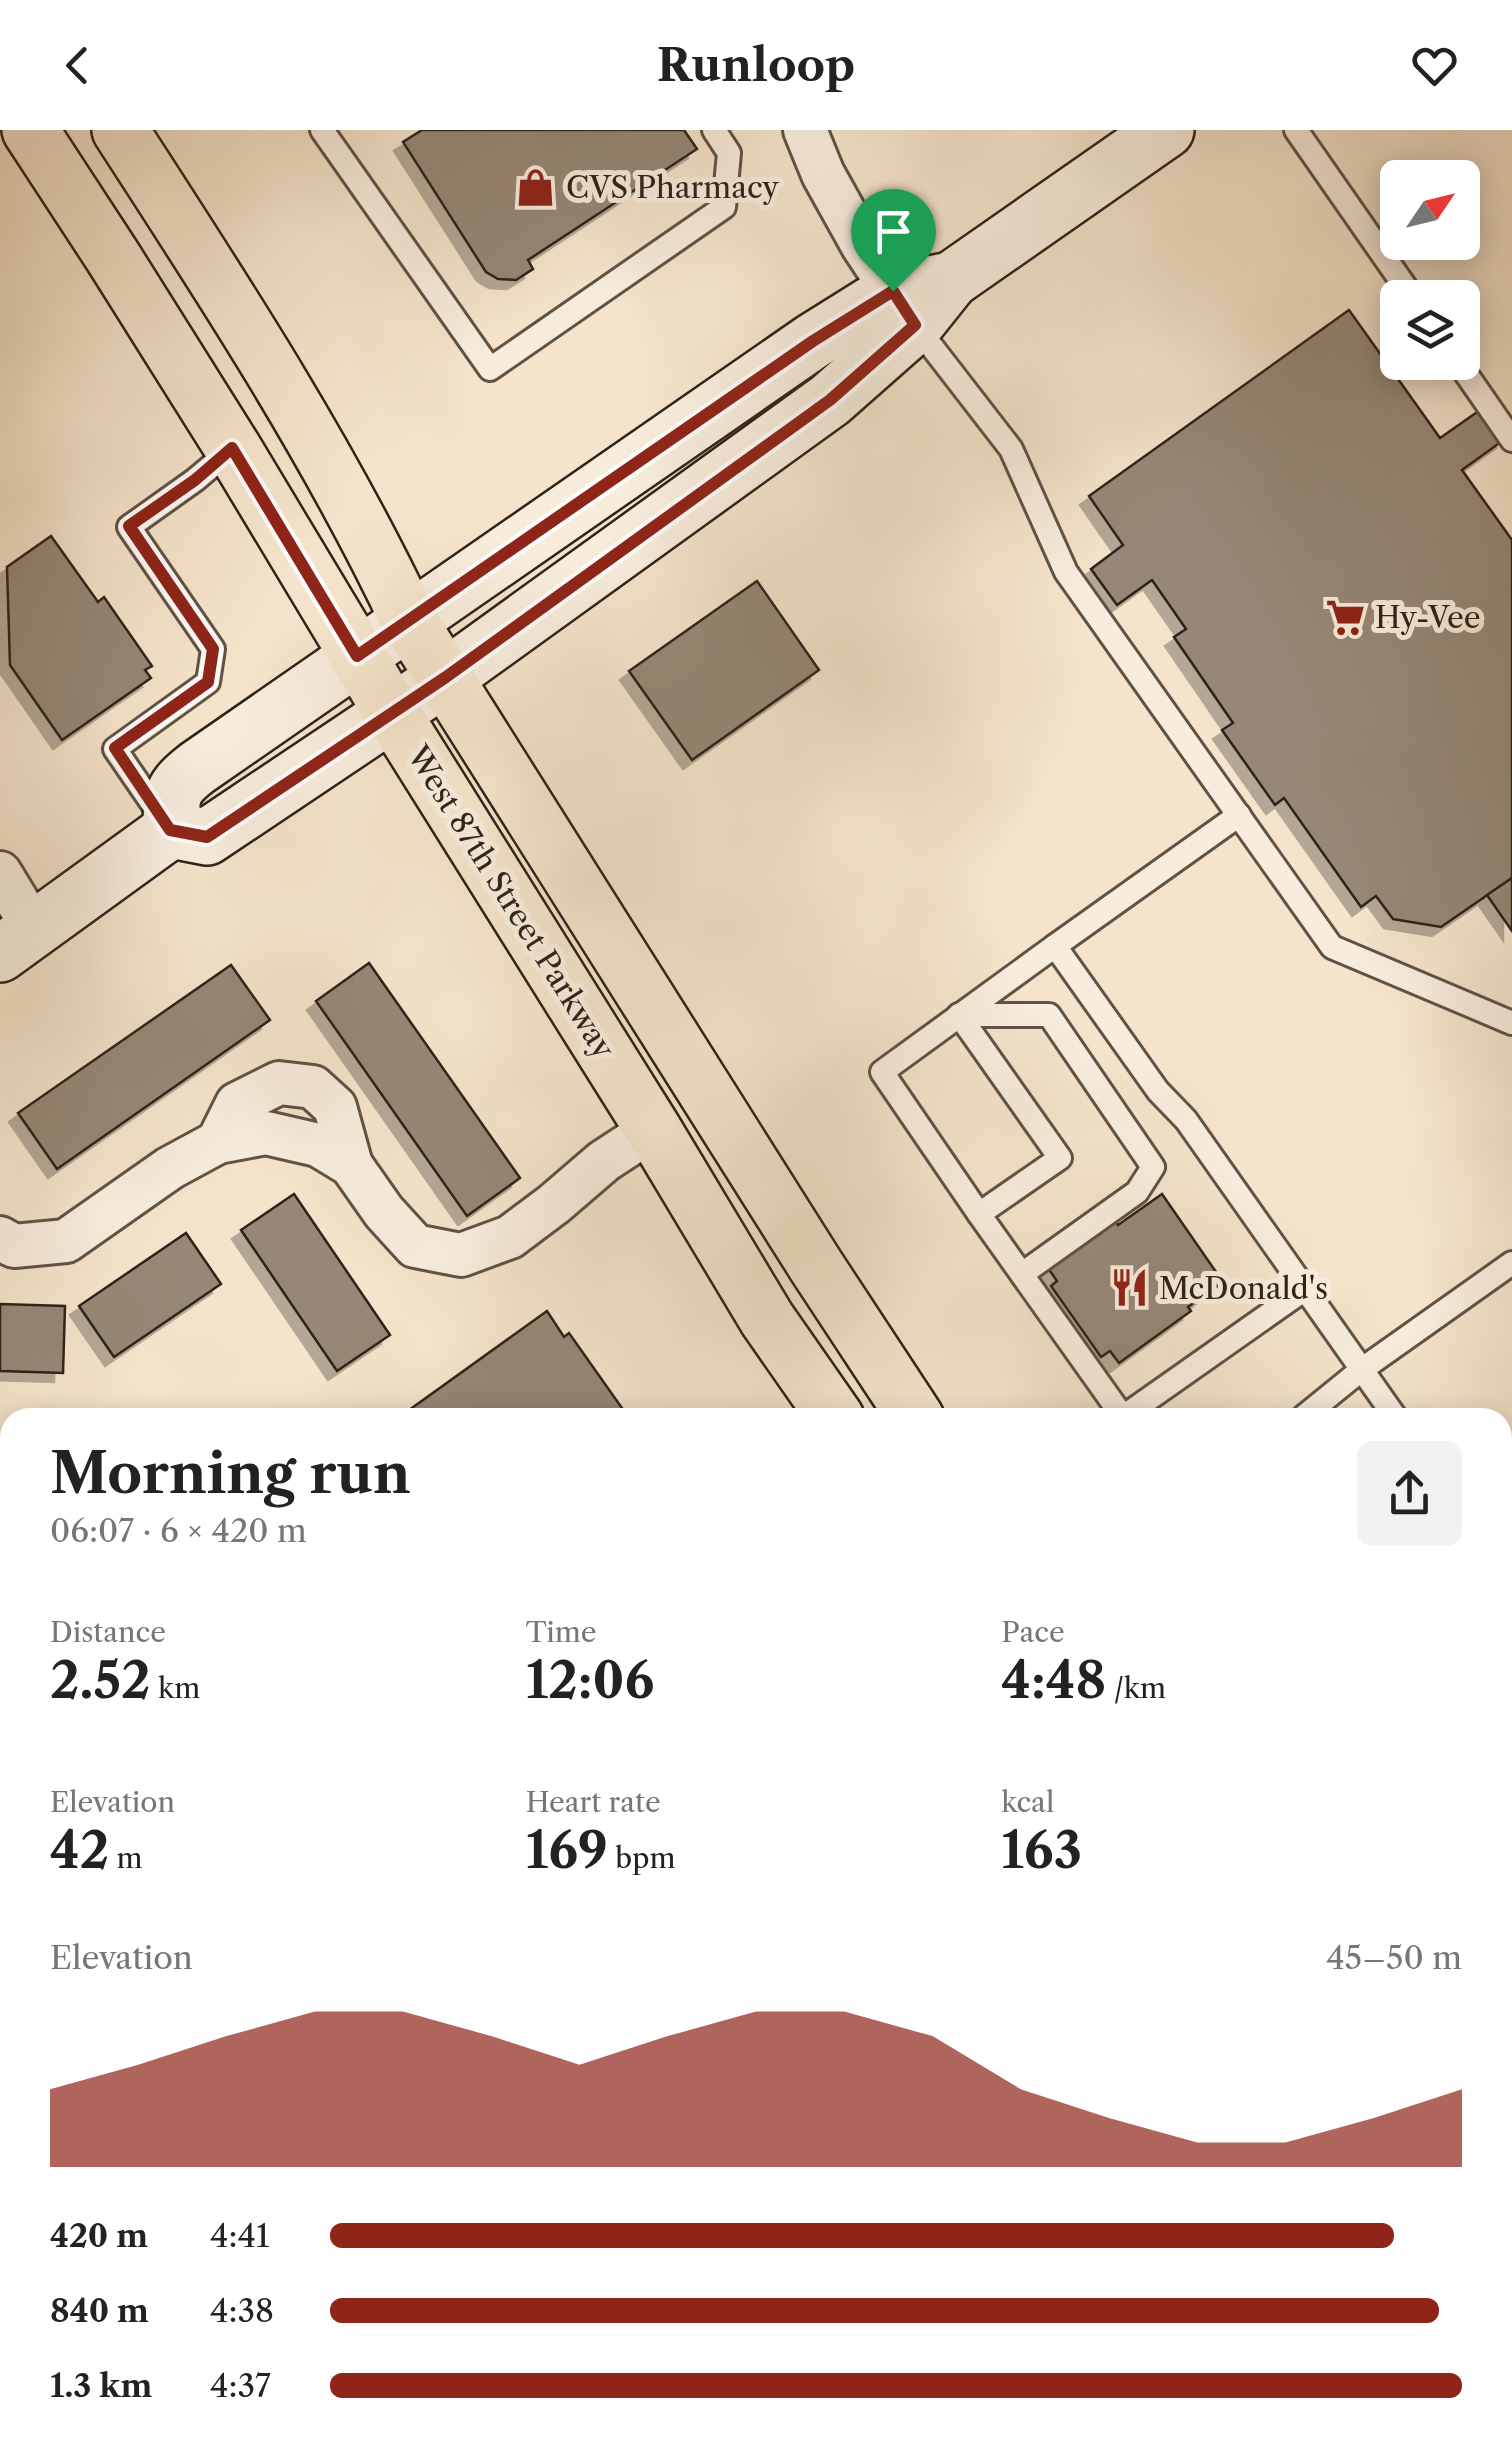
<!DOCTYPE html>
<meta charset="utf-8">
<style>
:root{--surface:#fff;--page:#f2f2f2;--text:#222;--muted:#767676;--accent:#8f2418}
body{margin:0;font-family:"Libre Caslon Text",serif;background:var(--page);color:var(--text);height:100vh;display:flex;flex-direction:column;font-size:38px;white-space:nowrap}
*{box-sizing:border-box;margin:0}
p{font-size:32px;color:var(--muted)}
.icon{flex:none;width:55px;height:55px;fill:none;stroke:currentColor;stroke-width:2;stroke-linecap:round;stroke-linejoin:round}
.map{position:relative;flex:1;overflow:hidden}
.panel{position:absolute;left:0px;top:1278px;width:1512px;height:1038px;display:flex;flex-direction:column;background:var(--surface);border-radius:30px 30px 0 0;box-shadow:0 5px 25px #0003}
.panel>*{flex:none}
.needle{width:65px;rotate:55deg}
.controls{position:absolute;left:1380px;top:30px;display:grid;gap:20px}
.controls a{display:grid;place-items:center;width:100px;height:100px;border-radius:15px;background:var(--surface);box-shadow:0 5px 25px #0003;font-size:50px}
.pin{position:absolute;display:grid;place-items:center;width:85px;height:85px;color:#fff;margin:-102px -42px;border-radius:50% 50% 50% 0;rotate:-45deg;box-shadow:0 0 10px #0007}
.pin .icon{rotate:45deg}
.round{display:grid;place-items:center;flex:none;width:105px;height:105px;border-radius:15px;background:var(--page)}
.headline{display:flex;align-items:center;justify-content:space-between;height:170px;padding:0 50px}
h1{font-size:55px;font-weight:700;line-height:75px}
.figures{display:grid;grid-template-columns:repeat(3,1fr);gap:15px;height:170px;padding:10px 50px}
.figures div{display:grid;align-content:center}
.figures b{font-size:50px;font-weight:700}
.figures small{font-size:28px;font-weight:400}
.figures p{font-size:28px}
.chart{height:280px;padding:20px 50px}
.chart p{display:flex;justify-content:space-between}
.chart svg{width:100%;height:180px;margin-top:10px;fill:var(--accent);opacity:.7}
ul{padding:0 50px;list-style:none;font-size:32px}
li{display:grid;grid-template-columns:160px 120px 1fr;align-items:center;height:75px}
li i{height:25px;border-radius:12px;background:var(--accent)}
header{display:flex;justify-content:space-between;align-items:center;height:130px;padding:0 50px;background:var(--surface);font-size:45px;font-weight:700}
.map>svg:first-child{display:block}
.green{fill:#d3c3ad;stroke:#817264;stroke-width:2.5}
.building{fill:#968776;stroke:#2f221a;stroke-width:2.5;filter:url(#shadow)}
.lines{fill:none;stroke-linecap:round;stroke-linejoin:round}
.service-casing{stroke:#605246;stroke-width:28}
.minor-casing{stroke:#605246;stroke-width:48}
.secondary-casing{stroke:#2f221a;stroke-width:60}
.primary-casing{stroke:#2f221a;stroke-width:60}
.service{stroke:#f8eddd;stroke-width:22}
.minor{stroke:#f8eddd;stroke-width:42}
.secondary{stroke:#f8eddd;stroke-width:55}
.primary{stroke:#f5e4cb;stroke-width:55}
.route-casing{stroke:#fff;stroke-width:20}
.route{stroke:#8f2418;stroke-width:12}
.labels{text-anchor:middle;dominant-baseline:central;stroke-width:10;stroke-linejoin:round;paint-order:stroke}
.poi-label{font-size:30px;fill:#2f221a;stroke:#f8eddd;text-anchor:start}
.street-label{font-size:30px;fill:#2f221a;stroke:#f8eddd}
</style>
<header><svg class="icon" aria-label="back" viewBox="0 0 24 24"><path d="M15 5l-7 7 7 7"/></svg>Runloop<svg class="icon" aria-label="heart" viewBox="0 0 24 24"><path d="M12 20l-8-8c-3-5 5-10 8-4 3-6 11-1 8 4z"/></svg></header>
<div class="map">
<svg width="1512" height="2313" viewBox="0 0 1512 2313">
<defs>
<filter id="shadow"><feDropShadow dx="-9" dy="9" stdDeviation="0" flood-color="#0004"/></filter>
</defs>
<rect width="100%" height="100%" fill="#f5e4cb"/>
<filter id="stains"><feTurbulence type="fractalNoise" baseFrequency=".002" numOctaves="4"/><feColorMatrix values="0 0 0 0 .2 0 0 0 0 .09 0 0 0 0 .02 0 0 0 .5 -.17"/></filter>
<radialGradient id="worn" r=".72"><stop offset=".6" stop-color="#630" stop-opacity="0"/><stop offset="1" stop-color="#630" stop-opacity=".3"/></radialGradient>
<path class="green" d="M120 2305H177L166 2313H126Z"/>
<g class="building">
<path d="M422 0H684L697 19 528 130 533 139 516 150 498 149 486 142 403 12Z"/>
<path d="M1349 180 1440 308 1483 278 1505 309 1462 340 1512 410V748L1441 797 1393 789 1376 766 1361 777 1284 668 1275 675 1222 600 1233 593 1174 507 1186 499 1152 450 1117 475 1091 439 1123 415 1089 366Z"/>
<path d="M51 406 98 472 104 467 152 536 145 540 151 548 62 610 10 535 7 437Z"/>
<path d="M757 451 819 540 692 630 629 541Z"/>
<path d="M1512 748V801L1487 765Z"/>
<path d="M369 833 520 1048 467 1086 316 871Z"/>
<path d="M231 835 270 890 57 1039 18 983Z"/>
<path d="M294 1064 390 1205 337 1241 241 1100Z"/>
<path d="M1162 1064 1223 1152 1188 1177 1191 1181 1119 1233 1110 1221 1101 1227 1051 1156 1057 1151 1043 1131 1109 1083 1118 1095Z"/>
<path d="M186 1103 221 1154 114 1227 79 1176Z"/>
<path d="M0 1174 65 1176 63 1243 0 1241Z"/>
<path d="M547 1181 564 1207 569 1203 629 1288H398Z"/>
<path d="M1502 1525 1512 1538V1660L1502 1666Z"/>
<path d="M10 1610V1665H0V1611Z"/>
<path d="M266 2305H359L365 2313H255Z"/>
<path d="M849 2305H922L925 2307 919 2313H841Z"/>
</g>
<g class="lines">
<defs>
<g id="service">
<path d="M322 0 490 239 724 77 729 23 714 0"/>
<path d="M1296 0 1413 168"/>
<path d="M915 195 1011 319 1066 442 1332 817 1512 893"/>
<path d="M1458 232 1512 310"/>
<path d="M1239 685 1055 816 1158 961 1186 990 1396 1288"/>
<path d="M163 689 115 619 208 552 213 519 129 397 195 350 233 318"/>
<path d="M1055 816 882 942 979 1084 1123 1287 1305 1159"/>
<path d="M959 885H1049L1153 1037 1137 1062 1022 1144"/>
<path d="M959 885 1060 1028 979 1084"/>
<path d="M1302 1288 1361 1240 1512 1133"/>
<path d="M1502 1466 1512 1479"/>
<path d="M0 1561 10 1590"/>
<path d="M0 1730 10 1726"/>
<path d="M1502 1752 1512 1745"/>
</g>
<g id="minor">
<path d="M805 0 823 44 863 116 910 187"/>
<path d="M0 743 34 799"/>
<path d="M218 1012 237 974 279 953 313 957 335 977 351 1035"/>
<path d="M0 1108 14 1116 66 1111 170 1038 218 1012 266 1003 318 1015 351 1035 384 1082 415 1116 461 1125 510 1107 554 1074 604 1031 653 999"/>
<path d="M1502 1882 1512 1875"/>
<path d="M0 1890 10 1887"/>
<path d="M457 2305 462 2313"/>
<path d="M1357 2305 1370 2313"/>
<path d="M586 2313 597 2305"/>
<path d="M1152 2313 1171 2305"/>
<path d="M1490 2313 1502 2305"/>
</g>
<g id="secondary">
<path d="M171 700 207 707 446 547 830 270 915 195 951 150 1166 0"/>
<path d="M171 700C172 665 169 660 197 638L813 211 893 161 951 150"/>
<path d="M0 824 171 700"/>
</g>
<g id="primary">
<path d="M30 0 113 127 233 318 393 584 653 999 767 1189 836 1288"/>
<path d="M120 0C223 159 328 319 409 491L816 1136 916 1288"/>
<path d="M1502 2116 1512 2130"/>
<path d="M1502 2237 1512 2250"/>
</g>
</defs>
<use href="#service" class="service-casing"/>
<use href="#minor" class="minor-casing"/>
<use href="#secondary" class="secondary-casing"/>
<use href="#primary" class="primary-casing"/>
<use href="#service" class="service"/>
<use href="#minor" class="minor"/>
<use href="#secondary" class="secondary"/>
<use href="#primary" class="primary"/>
</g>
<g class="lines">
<defs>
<path id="route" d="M893 161 915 195 830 270 446 547 207 707 170 700 115 618 208 552 213 519 129 396 195 350 232 318 357 526 813 211Z"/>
</defs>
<use href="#route" class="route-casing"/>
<use href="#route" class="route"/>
</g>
<defs>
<symbol id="shop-bare" viewBox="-9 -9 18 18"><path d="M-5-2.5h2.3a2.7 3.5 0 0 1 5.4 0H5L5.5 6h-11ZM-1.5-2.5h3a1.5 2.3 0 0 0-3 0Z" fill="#8f2418" stroke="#f8eddd" stroke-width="2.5" paint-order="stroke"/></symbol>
<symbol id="supermarket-bare" viewBox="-9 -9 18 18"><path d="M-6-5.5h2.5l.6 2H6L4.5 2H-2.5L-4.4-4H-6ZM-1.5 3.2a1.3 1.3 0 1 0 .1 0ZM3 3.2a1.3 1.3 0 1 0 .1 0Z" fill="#8f2418" stroke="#f8eddd" stroke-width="2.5" paint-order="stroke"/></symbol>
<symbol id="restaurant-bare" viewBox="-9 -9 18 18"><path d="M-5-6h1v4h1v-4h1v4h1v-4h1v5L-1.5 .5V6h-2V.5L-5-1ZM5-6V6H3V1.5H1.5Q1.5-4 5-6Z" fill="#8f2418" stroke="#f8eddd" stroke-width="2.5" paint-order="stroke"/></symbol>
</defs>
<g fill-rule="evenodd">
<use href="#shop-bare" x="508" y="30" width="55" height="55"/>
<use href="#supermarket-bare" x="1318" y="460" width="55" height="55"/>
<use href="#restaurant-bare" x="1102" y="1130" width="55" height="55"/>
</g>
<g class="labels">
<g class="poi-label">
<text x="566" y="57">CVS Pharmacy</text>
<text x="1375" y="487">Hy-Vee</text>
<text x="1159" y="1158">McDonald's</text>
</g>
<g class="street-label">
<text transform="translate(511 772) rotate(58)">West 87th Street Parkway</text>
</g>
</g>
<rect width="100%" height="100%" filter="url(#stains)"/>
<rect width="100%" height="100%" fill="url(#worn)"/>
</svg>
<div class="controls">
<a><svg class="needle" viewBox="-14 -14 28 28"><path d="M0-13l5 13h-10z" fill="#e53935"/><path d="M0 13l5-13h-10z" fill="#767676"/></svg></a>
<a><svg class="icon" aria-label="layers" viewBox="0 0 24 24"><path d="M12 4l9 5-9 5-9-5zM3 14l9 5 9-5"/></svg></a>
</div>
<div class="pin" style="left:893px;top:161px;background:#1e9e55"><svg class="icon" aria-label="arrive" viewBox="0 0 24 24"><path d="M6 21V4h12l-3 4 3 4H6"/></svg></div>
<section class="panel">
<div class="headline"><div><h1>Morning run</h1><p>06:07 · 6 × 420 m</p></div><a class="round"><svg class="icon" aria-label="share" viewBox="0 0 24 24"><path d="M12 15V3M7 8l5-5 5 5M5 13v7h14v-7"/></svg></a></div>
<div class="figures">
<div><p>Distance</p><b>2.52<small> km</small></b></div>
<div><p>Time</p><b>12:06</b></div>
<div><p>Pace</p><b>4:48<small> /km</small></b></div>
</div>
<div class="figures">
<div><p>Elevation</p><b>42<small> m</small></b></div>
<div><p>Heart rate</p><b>169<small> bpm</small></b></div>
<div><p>kcal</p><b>163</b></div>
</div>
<div class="chart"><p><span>Elevation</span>45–50 m</p>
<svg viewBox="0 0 160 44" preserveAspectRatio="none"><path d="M0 44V25L10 19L20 12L30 6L40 6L50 12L60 19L70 12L80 6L90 6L100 12L110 25L120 32L130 38L140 38L150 32L160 25V44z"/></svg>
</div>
<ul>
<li><b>420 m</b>4:41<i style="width:94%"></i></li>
<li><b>840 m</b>4:38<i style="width:98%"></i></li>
<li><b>1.3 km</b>4:37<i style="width:100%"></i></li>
</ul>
</section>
</div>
